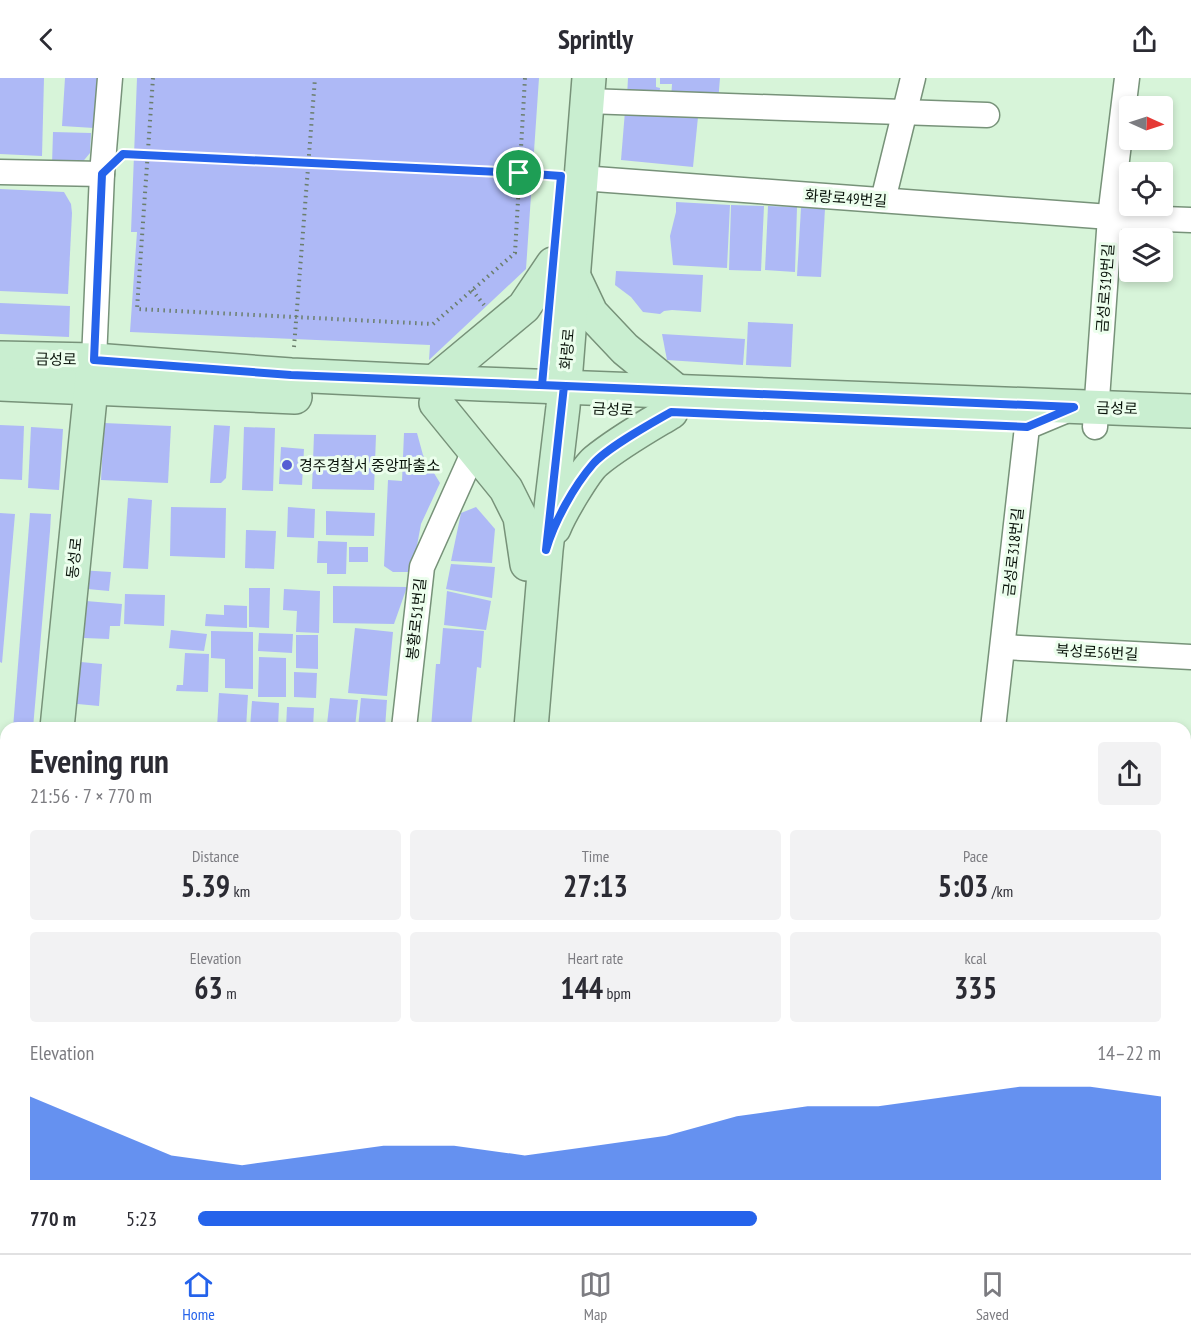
<!DOCTYPE html>
<meta charset="utf-8">
<style>
:root{--surface:#fff;--page:#f2f2f3;--text:#2b2b33;--muted:#7c7c81;--line:#e1e1e2;--accent:#2563eb}
body{margin:0;font-family:"PT Sans Narrow","Noto Sans KR",sans-serif;background:var(--page);color:var(--text);height:100vh;display:flex;flex-direction:column;font-size:22px;white-space:nowrap}
*{box-sizing:border-box;margin:0}
p{font-size:20px;color:var(--muted)}
.icon{flex:none;width:33px;height:33px;fill:none;stroke:currentColor;stroke-width:2;stroke-linecap:round;stroke-linejoin:round}
.map{position:relative;flex:1;overflow:hidden}
.sheet{position:absolute;left:0px;top:644px;width:1191px;height:532px;display:flex;flex-direction:column;background:var(--surface);border-radius:18px 18px 0 0;box-shadow:0 3px 9px #0003}
.sheet>*{flex:none}
.needle{width:39px;rotate:93deg}
.fabs{position:absolute;left:1119px;top:18px;display:grid;gap:12px}
.fabs a{display:grid;place-items:center;width:54px;height:54px;border-radius:6px;background:var(--surface);box-shadow:0 3px 9px #0003;font-size:30px}
.pin{position:absolute;display:grid;place-items:center;width:51px;height:51px;color:#fff;margin:-26px;border:3px solid #fff;border-radius:50%;box-shadow:0 2px 6px #0007}
.round{display:grid;place-items:center;flex:none;width:63px;height:63px;border-radius:6px;background:var(--page)}
.head{display:flex;align-items:center;justify-content:space-between;height:102px;padding:0 30px}
h1{font-size:33px;font-weight:700;line-height:45px}
.stats{display:grid;grid-template-columns:repeat(3,1fr);gap:9px;height:102px;padding:6px 30px}
.stats div{display:grid;align-content:center;border-radius:6px;background:var(--page);text-align:center}
.stats b{font-size:30px;font-weight:700}
.stats small{font-size:16px;font-weight:400}
.stats p{font-size:16px}
.chart{height:168px;padding:12px 30px}
.chart p{display:flex;justify-content:space-between}
.chart svg{width:100%;height:108px;margin-top:6px;fill:var(--accent);opacity:.7}
ul{padding:0 30px;list-style:none;font-size:20px}
li{display:grid;grid-template-columns:96px 72px 1fr;align-items:center;height:45px}
li i{height:15px;border-radius:8px;background:var(--accent)}
header{display:flex;justify-content:space-between;align-items:center;height:78px;padding:0 30px;background:var(--surface);font-size:27px;font-weight:700}
.menu{display:flex;justify-content:space-around;align-items:center;height:84px;border-top:2px solid var(--line);background:var(--surface);font-size:16px;color:var(--muted)}
.menu a{display:grid;justify-items:center;gap:3px}
.menu .current{color:var(--accent)}
.map>svg:first-child{display:block}
.building{fill:#aeb9f6}
.lines{fill:none;stroke-linecap:round;stroke-linejoin:round}
.lane-casing{stroke:#779279;stroke-width:15}
.street-casing{stroke:#779279;stroke-width:27}
.secondary-casing{stroke:#779279;stroke-width:36}
.path{stroke:#6b7e6c;stroke-width:4;stroke-dasharray:1.5 4.5;stroke-linecap:butt}
.lane{stroke:#fff;stroke-width:12}
.street{stroke:#fff;stroke-width:24}
.secondary{stroke:#c9eed0;stroke-width:33}
.route-casing{stroke:#fff;stroke-width:12}
.route{stroke:#2563eb;stroke-width:8}
.poi-dot{fill:#565dd4;stroke:#ecfeed;stroke-width:2}
.labels{text-anchor:middle;dominant-baseline:central;stroke-width:6;stroke-linejoin:round;paint-order:stroke}
.street-label{font-size:15px;fill:#09130a;stroke:#ecfeed}
.poi-label{font-size:15px;fill:#09130a;stroke:#ecfeed;text-anchor:start}
</style>
<header><svg class="icon" aria-label="back" viewBox="0 0 24 24"><path d="M15 5l-7 7 7 7"/></svg>Sprintly<svg class="icon" aria-label="share" viewBox="0 0 24 24"><path d="M12 15V3M7 8l5-5 5 5M5 13v7h14v-7"/></svg></header>
<div class="map">
<svg width="1191" height="1175" viewBox="0 0 1191 1175">
<rect width="100%" height="100%" fill="#d7f4d9"/>
<g class="building">
<path d="M0 0H44L42 78 0 76Z"/>
<path d="M65 0H97L94 50 62 48Z"/>
<path d="M137 0H539L526 191 429 282 430 267 130 254 137 154H131Z"/>
<path d="M628 0H656V9L660 10 659 20 627 19Z"/>
<path d="M660 0H720L718 24 671 22 672 6H660Z"/>
<path d="M625 33 698 39 693 89 621 82Z"/>
<path d="M53 54 91 55 90 75 80 87 52 86Z"/>
<path d="M0 111 64 114 71 126 72 135 68 216 0 213Z"/>
<path d="M676 124 730 127 727 190 673 187 670 158 676 134Z"/>
<path d="M731 127 764 128 761 193 729 192Z"/>
<path d="M768 128 797 129 795 194 765 192Z"/>
<path d="M801 130 825 131 821 199 797 198Z"/>
<path d="M616 193 703 197 701 234 672 232 664 233 660 236 643 234 631 219 615 207Z"/>
<path d="M0 225 70 228 69 259 0 256Z"/>
<path d="M748 244 793 246 791 289 746 287Z"/>
<path d="M662 256 745 261 743 287 667 282Z"/>
<path d="M104 345 171 348 168 405 101 402Z"/>
<path d="M0 347 24 348 22 402 0 401Z"/>
<path d="M214 347 230 348 226 400 221 405H210Z"/>
<path d="M31 349 63 351 59 412 28 410Z"/>
<path d="M244 349 275 350 273 413 242 412Z"/>
<path d="M404 355H417L423 377 440 405 421 446 414 484 408 494H393L384 488 388 402 402 403Z"/>
<path d="M314 356 376 357 374 412 312 411Z"/>
<path d="M281 369 304 371 302 407 279 406Z"/>
<path d="M128 420 152 422 148 491 123 490Z"/>
<path d="M171 429 226 430 225 480 170 478Z"/>
<path d="M288 429 315 431 314 460 287 459Z"/>
<path d="M476 429 495 451 492 485 451 483 461 435Z"/>
<path d="M326 433 375 435 374 458 326 457Z"/>
<path d="M0 435 15 436 2 585 0 584Z"/>
<path d="M30 435 51 436 50 453 33 650H13Z"/>
<path d="M246 452 276 453 274 491 245 490Z"/>
<path d="M318 463 347 464 346 496H327V485H317Z"/>
<rect x="349" y="469" width="19" height="15"/>
<path d="M451 486 495 489 492 520 446 511Z"/>
<path d="M79 492 111 494 109 513 77 510Z"/>
<path d="M333 508 407 509 394 546 333 545Z"/>
<path d="M249 510H270L269 550 249 549Z"/>
<path d="M284 511 320 513 319 555 296 554 297 533 283 532Z"/>
<path d="M447 513 491 523 486 552 444 547Z"/>
<path d="M125 516 165 517 164 548 124 546Z"/>
<path d="M86 523 122 526 120 548H110L109 561 84 560Z"/>
<path d="M224 527 247 528V550L205 548 206 536 224 537Z"/>
<path d="M355 550 393 554 387 618 348 615Z"/>
<path d="M443 550 484 553 481 590 477 589 471 650H431L436 586H440Z"/>
<path d="M171 552 207 556 204 573 169 570Z"/>
<path d="M211 553 253 554V611L225 610V581L211 580Z"/>
<path d="M259 555 293 556 292 575 258 573Z"/>
<path d="M296 557H318V591L296 590Z"/>
<path d="M185 575 209 576 208 614 176 613 177 607H183Z"/>
<path d="M259 579 286 580V619H258Z"/>
<path d="M70 583 102 586 99 628 67 625Z"/>
<path d="M294 594 317 595 316 620 294 619Z"/>
<path d="M219 615 248 617 246 650H217Z"/>
<path d="M330 620 358 622 355 649 327 646Z"/>
<path d="M361 620 387 622 385 650H358Z"/>
<path d="M252 623 279 625 278 650H250Z"/>
<path d="M287 629 314 630 313 650H286Z"/>
<path d="M4 755H6V897H0V812Z"/>
<path d="M0 905 6 906V978L0 977Z"/>
<rect x="0" y="995" width="6" height="12"/>
<rect x="0" y="1010" width="6" height="24"/>
<path d="M0 1037 6 1038 5 1063H0Z"/>
<rect x="29" y="1170" width="28" height="5"/>
<path d="M60 1170H81L80 1175H59Z"/>
<rect x="151" y="1170" width="19" height="5"/>
<path d="M244 1170H282L295 1175H233V1172H244Z"/>
<path d="M336 1170H387L386 1175H336Z"/>
<rect x="400" y="1170" width="30" height="5"/>
</g>
<g class="lines">
<defs>
<path id="lane" d="M223 1175 224 1170"/>
<g id="street">
<path d="M587 23 987 37"/>
<path d="M0 94 102 96"/>
<path d="M581 100 1110 139 1191 142"/>
<path d="M883 122 913 0"/>
<path d="M94 282 102 96 110 0"/>
<path d="M1095 349 1110 139 1127 0"/>
<path d="M1003 569 1191 579"/>
<path d="M404 650 422 489 475 371"/>
<path d="M993 650 1027 349 1070 331"/>
<path d="M1185 675 1191 676"/>
<path d="M1185 879H1191"/>
<path d="M0 983 6 984"/>
<path d="M318 1175 320 1170"/>
<path d="M739 1175 740 1170"/>
<path d="M939 1175V1170"/>
</g>
<g id="secondary">
<path d="M574 199 591 235 625 271 675 312"/>
<path d="M0 280 94 282 291 297 481 306 1191 333"/>
<path d="M434 304 524 229 553 186"/>
<path d="M0 306 295 319"/>
<path d="M436 325 506 411 520 439 527 486"/>
<path d="M554 450C560 435 585 392 596 383 619 364 646 349 671 334"/>
<path d="M57 650 93 290"/>
<path d="M531 650 546 472 563 329 589 0"/>
<path d="M17 1175V1170"/>
<path d="M476 1175V1170"/>
</g>
</defs>
<use href="#lane" class="lane-casing"/>
<use href="#street" class="street-casing"/>
<use href="#secondary" class="secondary-casing"/>
<g class="path">
<path d="M153 0 137 231 433 246 515 175 525 0"/>
<path d="M124 76 554 97"/>
<path d="M472 212 484 227"/>
<path d="M294 269 315 0"/>
</g>
<use href="#lane" class="lane"/>
<use href="#street" class="street"/>
<use href="#secondary" class="secondary"/>
</g>
<g class="lines">
<defs>
<path id="route" d="M519 95 123 76 102 96 94 282 291 297 564 308 546 472C554 444 574 408 593 386 608 369 650 346 671 334L1027 349 1074 329 542 307 561 98 519 95"/>
</defs>
<use href="#route" class="route-casing"/>
<use href="#route" class="route"/>
</g>
<circle class="poi-dot" cx="287" cy="387" r="6"/>
<g class="labels">
<g class="street-label">
<text transform="translate(846 120) rotate(4)">화랑로49번길</text>
<text transform="translate(1105 210) rotate(-86)">금성로319번길</text>
<text transform="translate(567 271) rotate(-85)">화랑로</text>
<text transform="translate(56 281) rotate(1)">금성로</text>
<text transform="translate(1117 330) rotate(2)">금성로</text>
<text transform="translate(613 331) rotate(3)">금성로</text>
<text transform="translate(1013 474) rotate(-84)">금성로318번길</text>
<text transform="translate(74 480) rotate(-84)">동성로</text>
<text transform="translate(416 541) rotate(-84)">봉황로51번길</text>
<text transform="translate(1097 574) rotate(3)">북성로56번길</text>
</g>
<g class="poi-label">
<text x="299" y="387">경주경찰서 중앙파출소</text>
</g>
</g>
</svg>
<div class="fabs">
<a><svg class="needle" viewBox="-14 -14 28 28"><path d="M0-13l5 13h-10z" fill="#e53935"/><path d="M0 13l5-13h-10z" fill="#7c7c81"/></svg></a>
<a><svg class="icon" aria-label="locate" viewBox="0 0 24 24"><circle cx="12" cy="12" r="6"/><path d="M12 2v4M12 18v4M2 12h4M18 12h4"/></svg></a>
<a><svg class="icon" aria-label="layers" viewBox="0 0 24 24"><path d="M12 4l9 5-9 5-9-5zM3 14l9 5 9-5"/></svg></a>
</div>
<div class="pin" style="left:519px;top:95px;background:#1e9e55"><svg class="icon" aria-label="arrive" viewBox="0 0 24 24"><path d="M6 21V4h12l-3 4 3 4H6"/></svg></div>
<section class="sheet">
<div class="head"><div><h1>Evening run</h1><p>21:56 · 7 × 770 m</p></div><a class="round"><svg class="icon" aria-label="share" viewBox="0 0 24 24"><path d="M12 15V3M7 8l5-5 5 5M5 13v7h14v-7"/></svg></a></div>
<div class="stats">
<div><p>Distance</p><b>5.39<small> km</small></b></div>
<div><p>Time</p><b>27:13</b></div>
<div><p>Pace</p><b>5:03<small> /km</small></b></div>
</div>
<div class="stats">
<div><p>Elevation</p><b>63<small> m</small></b></div>
<div><p>Heart rate</p><b>144<small> bpm</small></b></div>
<div><p>kcal</p><b>335</b></div>
</div>
<div class="chart"><p><span>Elevation</span>14–22 m</p>
<svg viewBox="0 0 160 44" preserveAspectRatio="none"><path d="M0 44V10L10 22L20 34L30 38L40 34L50 30L60 30L70 34L80 30L90 26L100 18L110 14L120 14L130 10L140 6L150 6L160 10V44z"/></svg>
</div>
<ul>
<li><b>770 m</b>5:23<i style="width:58%"></i></li>
</ul>
</section>
</div>
<nav class="menu">
<a class="current"><svg class="icon" aria-label="home" viewBox="0 0 24 24"><path d="M3 11l9-7 9 7M6 9v11h12V9"/></svg>Home</a>
<a><svg class="icon" aria-label="map" viewBox="0 0 24 24"><path d="M3 6l6-2 6 2 6-2v14l-6 2-6-2-6 2zM9 4v14M15 6v14"/></svg>Map</a>
<a><svg class="icon" aria-label="saved" viewBox="0 0 24 24"><path d="M7 4h10v16l-5-4-5 4z"/></svg>Saved</a>
</nav>
